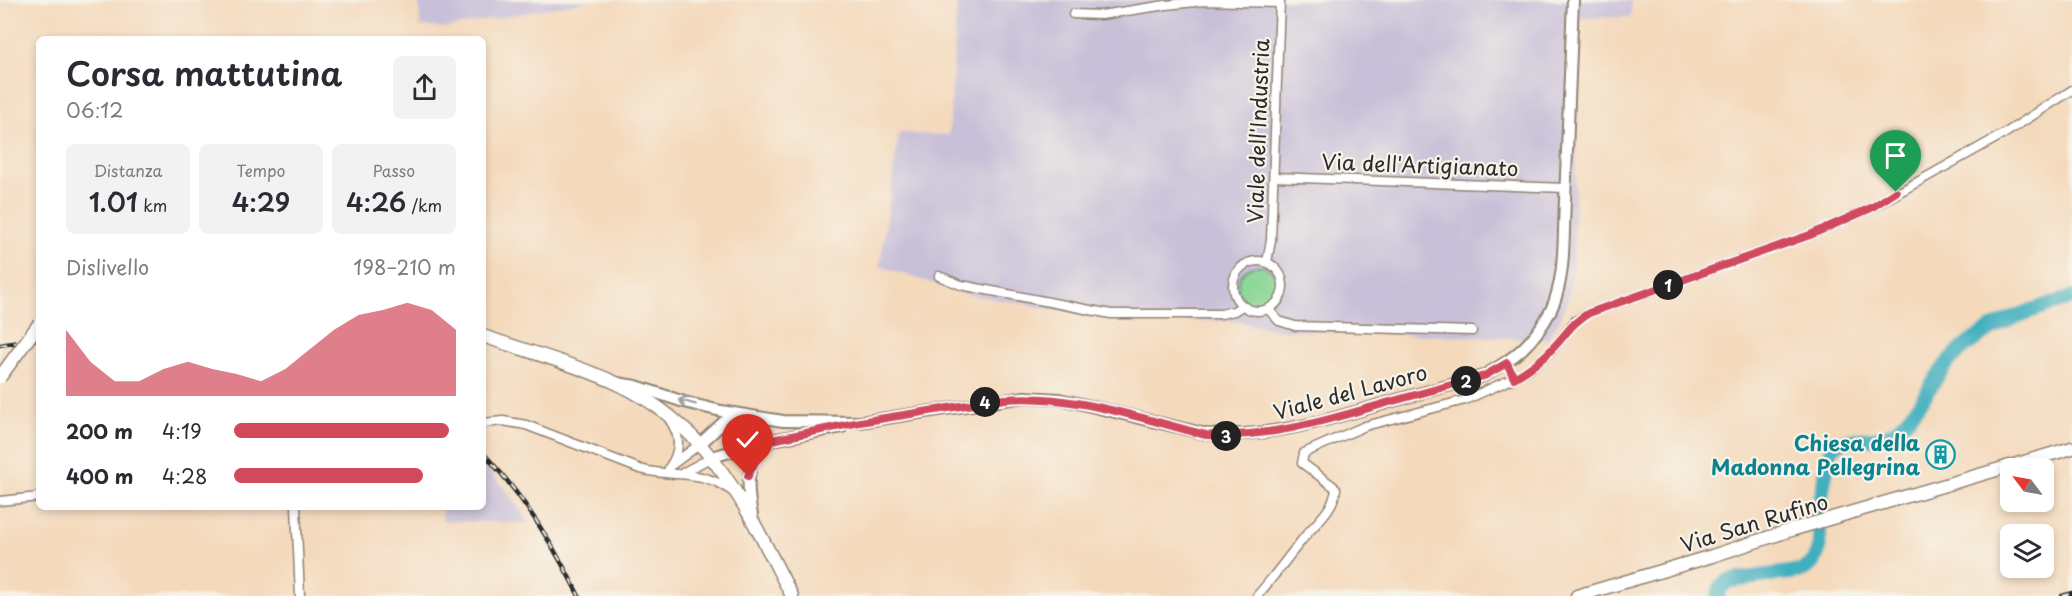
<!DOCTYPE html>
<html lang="it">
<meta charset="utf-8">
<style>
:root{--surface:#fff;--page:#f2f2f3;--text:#2b2b33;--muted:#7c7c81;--accent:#d1495b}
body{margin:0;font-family:"Playpen Sans",sans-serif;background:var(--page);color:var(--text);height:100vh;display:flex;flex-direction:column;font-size:22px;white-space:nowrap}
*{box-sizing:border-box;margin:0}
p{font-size:20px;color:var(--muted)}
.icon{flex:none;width:33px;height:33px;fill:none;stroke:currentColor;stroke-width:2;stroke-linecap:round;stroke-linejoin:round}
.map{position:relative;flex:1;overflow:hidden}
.drawer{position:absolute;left:36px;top:36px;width:450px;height:474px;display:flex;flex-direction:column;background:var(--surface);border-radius:9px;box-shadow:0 3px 9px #0003}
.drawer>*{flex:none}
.needle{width:39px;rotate:302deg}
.fabs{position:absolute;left:2000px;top:458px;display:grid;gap:12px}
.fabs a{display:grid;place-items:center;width:54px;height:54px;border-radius:9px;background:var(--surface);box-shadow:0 3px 9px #0003;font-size:30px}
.pin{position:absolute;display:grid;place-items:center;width:51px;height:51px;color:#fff;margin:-62px -26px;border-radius:50% 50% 50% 0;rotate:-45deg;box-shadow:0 0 6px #0007}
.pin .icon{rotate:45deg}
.km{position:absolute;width:30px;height:30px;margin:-15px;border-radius:50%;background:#222;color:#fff;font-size:16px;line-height:30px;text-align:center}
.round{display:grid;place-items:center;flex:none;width:63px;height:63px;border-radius:9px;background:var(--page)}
.headline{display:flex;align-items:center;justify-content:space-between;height:102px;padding:0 30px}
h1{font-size:33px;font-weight:600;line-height:45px}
.stats{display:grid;grid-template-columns:repeat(3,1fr);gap:9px;height:102px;padding:6px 30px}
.stats div{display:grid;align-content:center;border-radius:9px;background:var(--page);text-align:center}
.stats b{font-size:26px;font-weight:600}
.stats small{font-size:16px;font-weight:400}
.stats p{font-size:16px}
.chart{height:168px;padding:12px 30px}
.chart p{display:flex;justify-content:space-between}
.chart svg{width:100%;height:108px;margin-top:6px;fill:var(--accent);opacity:.7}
ul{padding:0 30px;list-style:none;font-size:20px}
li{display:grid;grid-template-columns:96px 72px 1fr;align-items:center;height:45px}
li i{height:15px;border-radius:8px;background:var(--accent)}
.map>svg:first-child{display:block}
.industrial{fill:#c8bfd8}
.green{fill:#88d694;stroke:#5a8060;stroke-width:1.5}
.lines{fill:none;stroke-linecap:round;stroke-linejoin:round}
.river{stroke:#41afbe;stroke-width:15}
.minor-casing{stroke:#908273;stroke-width:11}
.tertiary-casing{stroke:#908273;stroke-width:14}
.secondary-casing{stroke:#908273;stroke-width:15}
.minor{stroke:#fff;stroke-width:8}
.tertiary{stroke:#fff;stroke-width:10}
.secondary{stroke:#fff;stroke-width:12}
.rail-casing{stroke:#2b2b2b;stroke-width:4.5}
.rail{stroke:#f7f3e8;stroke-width:2;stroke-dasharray:7;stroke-linecap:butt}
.secondary-bridge-casing{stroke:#908273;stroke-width:15;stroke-linecap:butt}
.secondary-bridge{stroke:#fff;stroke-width:12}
.oneway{stroke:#a0a0a0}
.route-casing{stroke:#fff;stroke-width:12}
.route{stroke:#d1495b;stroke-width:8}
.labels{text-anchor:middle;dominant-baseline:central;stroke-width:4.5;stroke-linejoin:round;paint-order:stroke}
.street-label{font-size:21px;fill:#2b2b2b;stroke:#f7f3e8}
.culture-label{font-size:21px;font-weight:bold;fill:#0d838f;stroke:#f7f3e8;text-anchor:end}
</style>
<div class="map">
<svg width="2072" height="596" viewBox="0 0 2072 596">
<rect width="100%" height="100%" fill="#f7f3e8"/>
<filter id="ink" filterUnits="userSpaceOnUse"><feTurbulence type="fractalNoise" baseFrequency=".0167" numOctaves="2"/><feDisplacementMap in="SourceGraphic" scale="12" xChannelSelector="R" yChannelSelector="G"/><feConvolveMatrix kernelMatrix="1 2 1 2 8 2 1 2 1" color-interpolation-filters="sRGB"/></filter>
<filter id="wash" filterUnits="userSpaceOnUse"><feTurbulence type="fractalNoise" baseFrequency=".008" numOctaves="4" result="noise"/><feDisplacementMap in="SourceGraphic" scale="24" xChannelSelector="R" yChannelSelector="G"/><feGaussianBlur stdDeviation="1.35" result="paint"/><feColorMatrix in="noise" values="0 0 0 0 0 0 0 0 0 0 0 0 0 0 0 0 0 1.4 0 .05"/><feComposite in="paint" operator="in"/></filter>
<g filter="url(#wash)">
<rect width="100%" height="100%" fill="#f4d9bb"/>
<g class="industrial">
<path d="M419 0H592L445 28 420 26Z"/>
<path d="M957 0H1631V17L1580 18 1573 266 1568 298 1559 321 1547 339 1277 330 1234 321 1115 320 961 293 880 266 899 133 949 135Z"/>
<path d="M483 464 508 492 529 523 442 521V507H483Z"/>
</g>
<circle class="green" cx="1258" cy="286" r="20"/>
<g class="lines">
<path class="river" d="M1718 596 1720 588 1728 581 1800 571C1825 562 1819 536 1819 516 1819 506 1828 456 1832 449 1841 435 1876 443 1892 433 1916 419 1932 378 1951 359 1976 334 2008 318 2042 307 2052 303 2062 302 2072 297"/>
</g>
</g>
<g filter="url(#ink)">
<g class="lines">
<defs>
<g id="minor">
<path d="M1073 14 1101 15 1166 5 1205 1 1279 3"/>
<path d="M1274 177 1566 188"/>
<circle cx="1258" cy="286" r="25"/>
<path d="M1267 262 1271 240 1280 0"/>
<path d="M939 276 961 285 1111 314H1221L1234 311 1242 306"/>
<path d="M1268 309 1279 321 1295 326 1472 331"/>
<path d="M1507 363 1514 378"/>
<path d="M669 419C681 436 681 450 669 468"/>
<path d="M483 423 503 421 526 425 640 469C676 479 700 467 733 492"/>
<path d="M673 464 700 444"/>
<path d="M684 472 712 457"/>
<path d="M0 501 39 497"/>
<path d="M296 507 300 596"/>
<path d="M1257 596C1273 578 1287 558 1302 540 1314 524 1334 510 1336 489L1333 486 1302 463 1304 453 1365 426 1465 400 1514 378 1531 368 1552 350 1575 321 1589 313 1810 235 1871 208 2007 132 2072 90"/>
</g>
<g id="tertiary">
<path d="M617 383 636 386 684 402 721 411 783 421 860 422 1025 397 1059 399 1082 404 1206 434C1271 438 1324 421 1386 403 1418 394 1451 385 1483 376 1514 359 1535 342 1551 310 1566 278 1563 236 1565 201 1568 134 1570 67 1573 0"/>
<path d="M700 444 726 420 741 415"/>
<path d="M712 457 772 440 842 427"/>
<path d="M752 515C747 489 744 460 769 442"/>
</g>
<g id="secondary">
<path d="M483 336C526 351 575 364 616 383 713 428 746 508 792 596"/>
<path d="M1577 596 1712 556 1791 530 2072 448"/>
</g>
</defs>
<use href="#minor" class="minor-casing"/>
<use href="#tertiary" class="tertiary-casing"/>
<use href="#secondary" class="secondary-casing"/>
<use href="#minor" class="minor"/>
<use href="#tertiary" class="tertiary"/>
<use href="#secondary" class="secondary"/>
<defs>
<g id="rail">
<path d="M0 345 39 339"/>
<path d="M483 453C523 495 553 544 579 596"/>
<path d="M2062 596 2072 593"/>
</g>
</defs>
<use href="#rail" class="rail-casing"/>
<use href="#rail" class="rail"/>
<defs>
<path id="secondary-bridge" d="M0 377 39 324"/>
</defs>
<use href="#secondary-bridge" class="secondary-bridge-casing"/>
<use href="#secondary-bridge" class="secondary-bridge"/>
</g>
<defs><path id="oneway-shaft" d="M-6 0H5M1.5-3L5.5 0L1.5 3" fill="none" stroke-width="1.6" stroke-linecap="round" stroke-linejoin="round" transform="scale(1.5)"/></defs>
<use class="oneway" href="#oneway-shaft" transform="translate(687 402) rotate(-165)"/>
</g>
<g class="lines" filter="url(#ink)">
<defs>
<path id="route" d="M748 476 760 451 772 440 860 422 1005 399C1070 393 1143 419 1206 435 1271 438 1324 421 1386 403 1418 394 1451 385 1484 376L1507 363 1514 378C1528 370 1541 361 1552 349 1566 335 1571 323 1589 313L1810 235 1871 208 1896 192"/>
</defs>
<use href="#route" class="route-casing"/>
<use href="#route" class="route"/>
</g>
<defs>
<symbol id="building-ring" viewBox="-11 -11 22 22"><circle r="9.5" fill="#f7f3e8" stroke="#0f9aa8" stroke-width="1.5"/><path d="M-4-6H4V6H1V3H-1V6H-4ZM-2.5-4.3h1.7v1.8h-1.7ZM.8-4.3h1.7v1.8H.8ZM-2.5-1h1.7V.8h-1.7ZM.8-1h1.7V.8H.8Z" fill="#0f9aa8"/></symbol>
</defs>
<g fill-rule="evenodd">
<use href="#building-ring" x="1924" y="438" width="33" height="33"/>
</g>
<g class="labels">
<g class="street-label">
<text transform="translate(1257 131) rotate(-88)">Viale dell'Industria</text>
<text transform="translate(1420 164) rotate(2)">Via dell'Artigianato</text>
<text transform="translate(1350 391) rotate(-15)">Viale del Lavoro</text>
<text transform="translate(1754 522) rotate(-17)">Via San Rufino</text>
</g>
<g class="culture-label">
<text x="1920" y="442">Chiesa della<tspan x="1920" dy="24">Madonna Pellegrina</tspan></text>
</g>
</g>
</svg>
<div class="fabs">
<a><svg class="needle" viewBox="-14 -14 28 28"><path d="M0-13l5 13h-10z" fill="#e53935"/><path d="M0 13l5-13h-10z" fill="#7c7c81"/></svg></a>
<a><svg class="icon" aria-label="layers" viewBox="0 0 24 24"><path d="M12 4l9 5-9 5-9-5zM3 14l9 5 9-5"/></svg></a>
</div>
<div class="pin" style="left:1896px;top:192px;background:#1e9e55"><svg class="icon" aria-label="arrive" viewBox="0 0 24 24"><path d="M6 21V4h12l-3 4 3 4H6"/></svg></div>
<div class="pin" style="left:748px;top:476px;background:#d93025"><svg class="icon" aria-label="check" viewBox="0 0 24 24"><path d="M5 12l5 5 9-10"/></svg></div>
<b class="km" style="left:1668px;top:285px">1</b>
<b class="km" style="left:1466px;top:381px">2</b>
<b class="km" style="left:1226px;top:436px">3</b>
<b class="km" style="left:985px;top:402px">4</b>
<section class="drawer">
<div class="headline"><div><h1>Corsa mattutina</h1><p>06:12</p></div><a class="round"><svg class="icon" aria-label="share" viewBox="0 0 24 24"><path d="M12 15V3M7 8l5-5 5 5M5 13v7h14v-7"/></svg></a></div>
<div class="stats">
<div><p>Distanza</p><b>1.01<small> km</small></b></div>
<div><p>Tempo</p><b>4:29</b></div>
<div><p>Passo</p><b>4:26<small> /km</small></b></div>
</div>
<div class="chart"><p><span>Dislivello</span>198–210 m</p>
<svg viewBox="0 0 160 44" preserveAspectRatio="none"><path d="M0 44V17L10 30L20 38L30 38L40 33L50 30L60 33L70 35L80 38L90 33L100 25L110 17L120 11L130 9L140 6L150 9L160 17V44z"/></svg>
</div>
<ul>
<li><b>200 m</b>4:19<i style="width:97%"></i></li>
<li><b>400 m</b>4:28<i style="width:85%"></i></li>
</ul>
</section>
</div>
